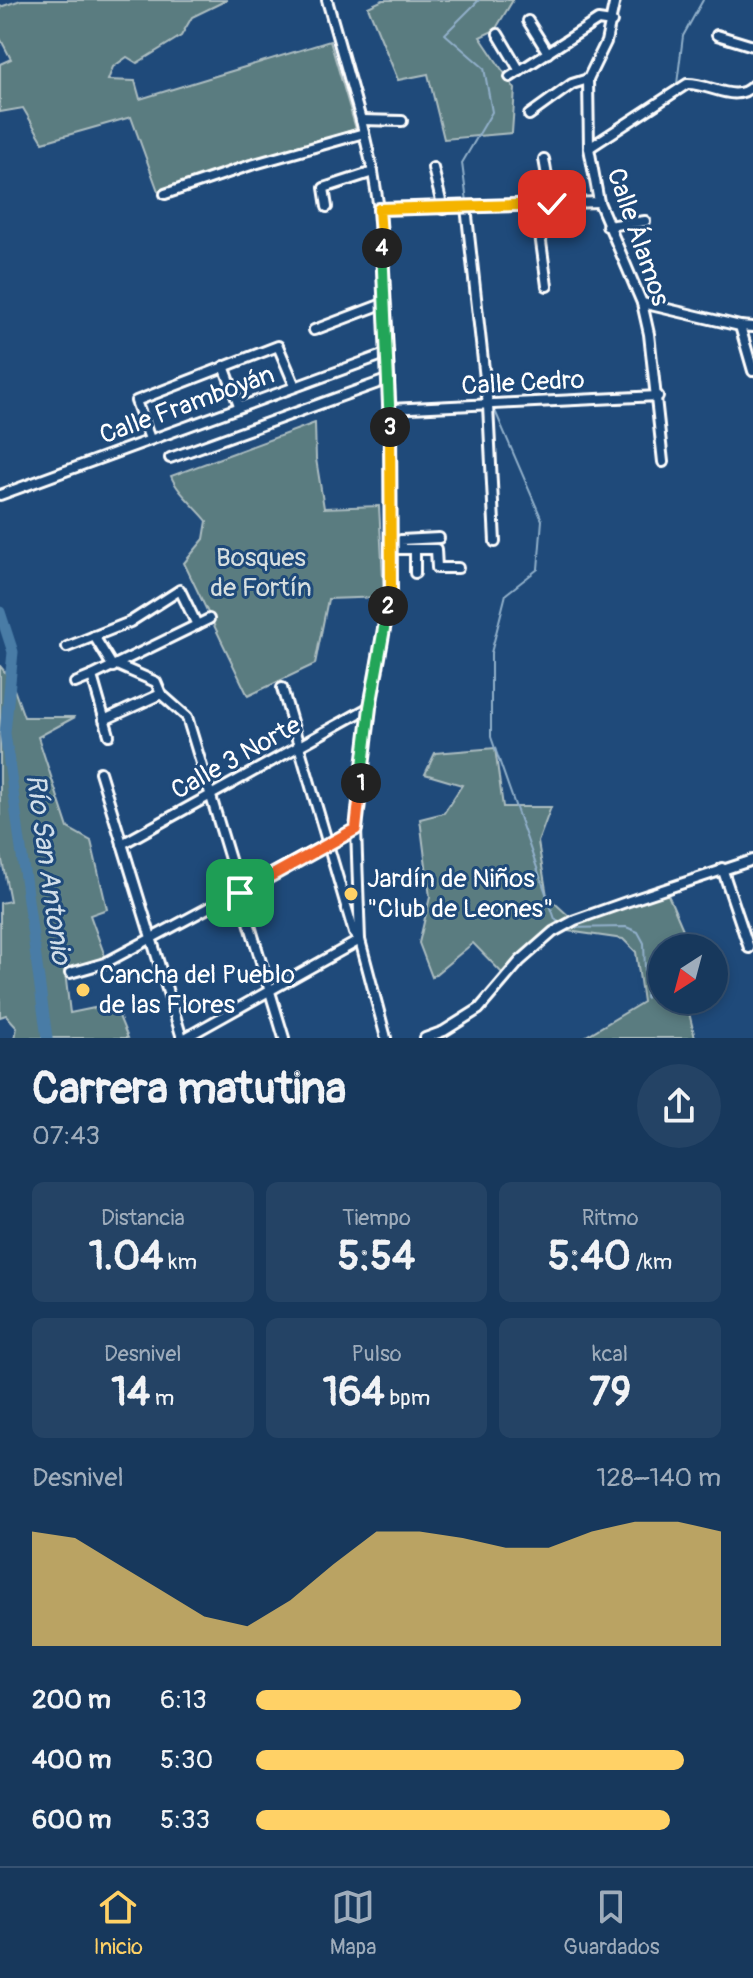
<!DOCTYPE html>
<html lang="es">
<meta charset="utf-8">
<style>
:root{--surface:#17385c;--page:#244365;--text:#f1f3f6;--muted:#9eacbb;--line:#365272;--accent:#ffd166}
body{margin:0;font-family:Pangolin,sans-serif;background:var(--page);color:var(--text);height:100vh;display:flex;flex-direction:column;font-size:30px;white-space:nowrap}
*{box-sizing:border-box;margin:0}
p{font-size:26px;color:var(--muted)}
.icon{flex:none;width:44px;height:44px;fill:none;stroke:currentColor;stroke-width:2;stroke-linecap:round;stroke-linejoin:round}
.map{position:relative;height:1038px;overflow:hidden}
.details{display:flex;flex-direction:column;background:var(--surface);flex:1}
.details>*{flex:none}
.needle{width:52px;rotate:216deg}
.fabs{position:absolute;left:648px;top:934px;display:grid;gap:16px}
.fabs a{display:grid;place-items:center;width:80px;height:80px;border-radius:50%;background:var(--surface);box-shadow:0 4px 12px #0003,0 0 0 2px var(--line);font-size:40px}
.pin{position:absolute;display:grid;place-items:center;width:68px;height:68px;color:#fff;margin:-34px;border-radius:16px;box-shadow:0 4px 12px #0006}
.km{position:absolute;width:40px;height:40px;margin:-20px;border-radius:50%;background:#222;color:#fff;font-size:22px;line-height:40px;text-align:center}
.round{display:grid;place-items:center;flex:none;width:84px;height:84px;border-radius:42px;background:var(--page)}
.overview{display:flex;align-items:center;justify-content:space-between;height:136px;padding:0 32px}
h1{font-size:44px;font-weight:800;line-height:60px}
.figures{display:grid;grid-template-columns:repeat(3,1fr);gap:12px;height:136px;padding:8px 32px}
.figures div{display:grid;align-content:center;border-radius:12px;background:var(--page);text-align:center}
.figures b{font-size:40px;font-weight:800}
.figures small{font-size:22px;font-weight:400}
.figures p{font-size:22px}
.chart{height:224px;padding:16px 32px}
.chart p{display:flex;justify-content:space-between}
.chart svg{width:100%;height:144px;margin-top:8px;fill:var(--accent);opacity:.7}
ul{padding:0 32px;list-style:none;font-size:26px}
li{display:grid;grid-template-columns:128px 96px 1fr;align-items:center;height:60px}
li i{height:20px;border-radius:10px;background:var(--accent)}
.tabs{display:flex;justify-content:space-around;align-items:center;height:112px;border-top:2px solid var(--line);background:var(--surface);font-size:22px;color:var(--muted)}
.tabs a{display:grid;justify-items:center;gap:4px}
.tabs .selected{color:var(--accent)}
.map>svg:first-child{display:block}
.green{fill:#5a7b80;stroke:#acbdc0;stroke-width:2}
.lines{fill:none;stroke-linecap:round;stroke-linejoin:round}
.stream{stroke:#91b0ca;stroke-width:2}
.river{stroke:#487ba6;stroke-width:11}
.minor-casing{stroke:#fff;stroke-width:14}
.minor{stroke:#1f4a7a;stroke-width:8}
.split-1-casing{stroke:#fff;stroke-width:16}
.split-2-casing{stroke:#fff;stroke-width:16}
.split-3-casing{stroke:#fff;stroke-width:16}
.split-4-casing{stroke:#fff;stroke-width:16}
.split-5-casing{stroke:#fff;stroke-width:16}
.split-1{stroke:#f0652b;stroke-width:10}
.split-2{stroke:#22a559;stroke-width:10}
.split-3{stroke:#f5b400;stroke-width:10}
.split-4{stroke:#22a559;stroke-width:10}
.split-5{stroke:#f5b400;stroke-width:10}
.poi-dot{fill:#ffd166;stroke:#1f4a7a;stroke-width:3}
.labels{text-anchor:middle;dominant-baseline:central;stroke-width:6;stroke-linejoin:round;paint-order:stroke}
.street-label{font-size:26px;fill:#fff;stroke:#1f4a7a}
.park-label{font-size:26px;fill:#d6dedf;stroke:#1f4a7a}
.poi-label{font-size:26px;fill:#fff;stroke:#1f4a7a;text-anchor:start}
.water-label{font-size:28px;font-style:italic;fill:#d1dee9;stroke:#1f4a7a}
</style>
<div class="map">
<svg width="753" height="1038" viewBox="0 0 753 1038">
<rect width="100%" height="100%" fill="#1f4a7a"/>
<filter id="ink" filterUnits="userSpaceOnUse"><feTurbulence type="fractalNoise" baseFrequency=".0125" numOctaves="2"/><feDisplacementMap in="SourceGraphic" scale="16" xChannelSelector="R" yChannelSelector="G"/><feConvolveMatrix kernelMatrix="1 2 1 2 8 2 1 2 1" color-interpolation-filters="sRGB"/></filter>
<g filter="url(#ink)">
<g class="green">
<path d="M21 0H227L192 17 181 36 137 63 127 57 113 67 108 80 135 81 140 99 330 41 356 129 158 191 131 117 43 142 23 108 0 112V64L11 59 0 38V7Z"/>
<path d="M383 0H513L495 30 480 37 515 89 512 133 444 139 428 74 398 80 368 7Z"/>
<path d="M315 423 316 459 324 508 379 506 384 597 328 599 315 664 248 696 184 563 204 539 207 521C196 507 177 492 171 476Z"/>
<path d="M0 666 10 678 24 717H75L38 737 68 828 91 841 107 909 90 915 106 959 65 972 70 1013 114 1004 128 1038H15L17 1027 6 1015 0 1017V903L10 901 0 850Z"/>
<path d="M495 748 503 807H551L538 842 547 896 570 917C544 932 522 950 503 974L473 943 432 977 419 943 430 897 420 819 444 813 462 785 425 774 435 753Z"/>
<path d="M666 890 691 948H662V1000H686L695 1038H583L643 1002 636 952 623 939 561 930Z"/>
</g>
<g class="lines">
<g class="stream">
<path d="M677 84 683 36 703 0"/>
<path d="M467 202 462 163 492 112 484 68 445 34 479 0"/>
<path d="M485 339 492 400"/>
<path d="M493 406 542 520 538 569 506 594 491 653V737L555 919 560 924"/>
<path d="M565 928 626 927 638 932 644 943 646 998"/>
</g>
<path class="river" d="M0 612 13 652 5 733 47 1038"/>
<defs>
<g id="minor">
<path d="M327 0 361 120 373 172 379 209 386 313 390 409 391 592 370 707 356 829 360 940 386 1038"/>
<path d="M615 0 606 42 588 79 589 148 599 202 642 303 649 334 663 462"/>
<path d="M528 21 548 53"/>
<path d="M498 34 520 71"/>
<path d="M717 35 753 46"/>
<path d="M510 77 598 20 612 22"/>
<path d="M529 115 572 84 588 79"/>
<path d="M361 120 402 121"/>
<path d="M589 148 687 84C710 83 736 105 753 85"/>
<path d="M544 159 552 204"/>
<path d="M433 168 443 209"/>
<path d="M165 194 251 165 364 133"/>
<path d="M536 205 547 286"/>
<path d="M327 207 324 188 373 172"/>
<path d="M466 207 488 406 495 542"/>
<path d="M379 209 599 202"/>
<path d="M607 226 645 221"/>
<path d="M642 303 740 326 753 327"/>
<path d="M740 326 753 371"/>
<path d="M314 330 385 303"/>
<path d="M224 366 239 406"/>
<path d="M390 409 658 396"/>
<path d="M150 439 136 401 278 346 295 386"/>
<path d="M170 458 389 379"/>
<path d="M0 495 388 353"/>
<path d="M391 549H436L437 568H458"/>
<path d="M401 549V540L439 538"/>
<path d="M415 549V573"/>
<path d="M94 636 113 667"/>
<path d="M67 647 130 622 180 590 197 625"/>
<path d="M117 665 156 682 161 694 187 717 284 1038"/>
<path d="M92 676 209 619"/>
<path d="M75 683 92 676 109 735"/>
<path d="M104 720 161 694"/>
<path d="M100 772 182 1038"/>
<path d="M122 844 370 707"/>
<path d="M722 868 749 948"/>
<path d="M70 973 105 963 356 829"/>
<path d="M185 1038 360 940 354 933 282 688"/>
<path d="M425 1038 444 1031 479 1009 520 961 553 932 575 920 626 902 753 860"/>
</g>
</defs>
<use href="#minor" class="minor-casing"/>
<use href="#minor" class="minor"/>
</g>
</g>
<g class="lines" filter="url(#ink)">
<defs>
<path id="split-1" d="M240 893 356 829 361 783"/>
<path id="split-2" d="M361 783 370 707 388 606"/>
<path id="split-3" d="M388 606 391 592 390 427"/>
<path id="split-4" d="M382 248 390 427"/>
<path id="split-5" d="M382 248 379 209 552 204"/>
</defs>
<use href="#split-1" class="split-1-casing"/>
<use href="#split-2" class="split-2-casing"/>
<use href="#split-3" class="split-3-casing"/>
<use href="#split-4" class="split-4-casing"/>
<use href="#split-5" class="split-5-casing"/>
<use href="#split-1" class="split-1"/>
<use href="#split-2" class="split-2"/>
<use href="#split-3" class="split-3"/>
<use href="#split-4" class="split-4"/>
<use href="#split-5" class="split-5"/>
</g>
<g class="poi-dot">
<circle cx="351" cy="894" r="8"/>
<circle cx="83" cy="990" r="8"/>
</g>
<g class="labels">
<g class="street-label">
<text transform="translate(638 237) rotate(71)">Calle Álamos</text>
<text transform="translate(523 383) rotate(-3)">Calle Cedro</text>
<text transform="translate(187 405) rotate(-20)">Calle Framboyán</text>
<text transform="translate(236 758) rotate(-29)">Calle 3 Norte</text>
</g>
<g class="park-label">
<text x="261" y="558">Bosques<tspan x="261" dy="30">de Fortín</tspan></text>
</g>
<g class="poi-label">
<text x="367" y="879">Jardín de Niños<tspan x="367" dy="30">"Club de Leones"</tspan></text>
<text x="99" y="975">Cancha del Pueblo<tspan x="99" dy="30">de las Flores</tspan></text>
</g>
<g class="water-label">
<text transform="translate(48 869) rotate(82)">Río San Antonio</text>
</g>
</g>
</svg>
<div class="fabs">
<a><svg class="needle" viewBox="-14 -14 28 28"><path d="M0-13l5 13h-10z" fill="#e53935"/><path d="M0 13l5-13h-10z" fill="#9eacbb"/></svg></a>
</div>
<div class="pin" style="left:240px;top:893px;background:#1e9e55"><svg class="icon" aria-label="arrive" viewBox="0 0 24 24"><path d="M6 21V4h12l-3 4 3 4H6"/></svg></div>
<div class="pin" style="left:552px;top:204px;background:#d93025"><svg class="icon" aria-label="check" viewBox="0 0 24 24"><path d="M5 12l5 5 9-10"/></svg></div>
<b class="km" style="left:361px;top:783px">1</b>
<b class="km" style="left:388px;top:606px">2</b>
<b class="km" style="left:390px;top:427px">3</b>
<b class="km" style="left:382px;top:248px">4</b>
</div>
<section class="details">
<div class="overview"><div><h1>Carrera matutina</h1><p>07:43</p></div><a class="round"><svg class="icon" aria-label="share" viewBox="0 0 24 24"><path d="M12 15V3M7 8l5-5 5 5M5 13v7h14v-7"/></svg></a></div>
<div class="figures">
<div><p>Distancia</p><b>1.04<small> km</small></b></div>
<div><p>Tiempo</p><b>5:54</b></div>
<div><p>Ritmo</p><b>5:40<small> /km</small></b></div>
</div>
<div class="figures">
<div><p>Desnivel</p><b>14<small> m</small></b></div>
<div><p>Pulso</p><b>164<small> bpm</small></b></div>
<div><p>kcal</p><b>79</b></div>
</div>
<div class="chart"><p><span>Desnivel</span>128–140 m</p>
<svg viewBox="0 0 160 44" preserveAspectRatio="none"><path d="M0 44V9L10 11L20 19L30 27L40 35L50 38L60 30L70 19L80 9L90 9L100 11L110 14L120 14L130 9L140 6L150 6L160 9V44z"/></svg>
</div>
<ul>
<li><b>200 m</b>6:13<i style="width:57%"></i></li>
<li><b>400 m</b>5:30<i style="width:92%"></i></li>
<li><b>600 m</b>5:33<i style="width:89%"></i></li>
</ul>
</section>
<nav class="tabs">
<a class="selected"><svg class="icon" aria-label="home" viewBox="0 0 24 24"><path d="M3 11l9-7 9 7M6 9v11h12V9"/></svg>Inicio</a>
<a><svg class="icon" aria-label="map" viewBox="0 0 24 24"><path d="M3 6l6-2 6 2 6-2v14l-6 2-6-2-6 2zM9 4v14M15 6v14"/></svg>Mapa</a>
<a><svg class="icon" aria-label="saved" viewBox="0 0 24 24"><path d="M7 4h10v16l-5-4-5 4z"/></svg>Guardados</a>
</nav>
